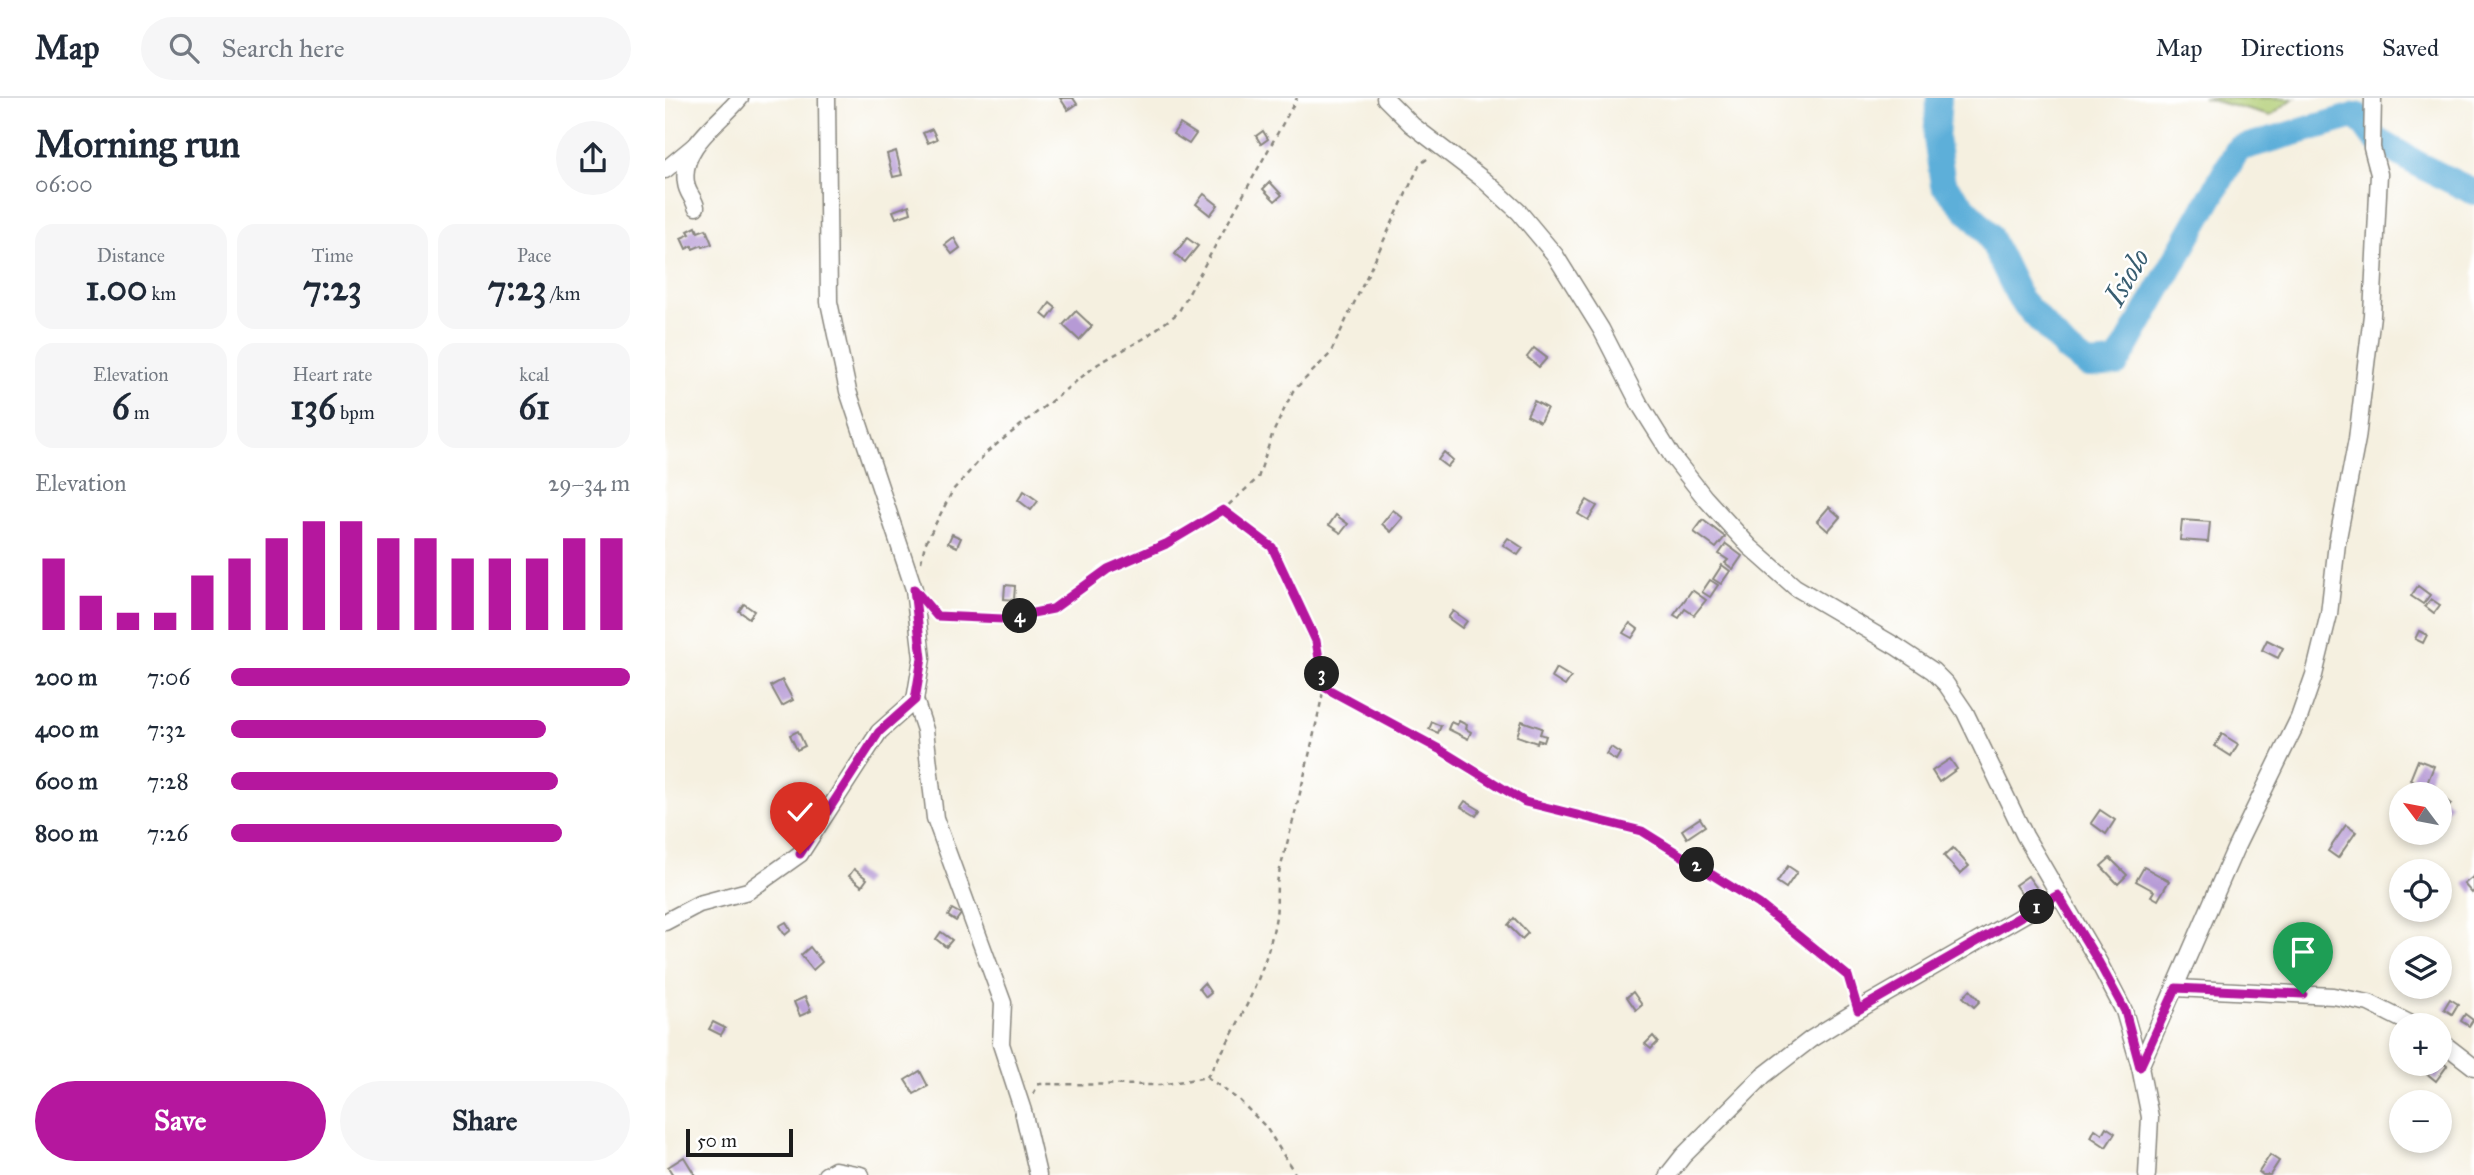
<!DOCTYPE html>
<meta charset="utf-8">
<style>
:root{--surface:#fff;--page:#f6f6f7;--text:#1f2937;--muted:#747a83;--line:#e0e1e3;--accent:#b5179e}
body{margin:0;font-family:"IM FELL Great Primer",serif;background:var(--page);color:var(--text);height:100vh;display:flex;flex-direction:column;font-size:26px;white-space:nowrap}
*{box-sizing:border-box;margin:0}
p{font-size:23px;color:var(--muted)}
.icon{flex:none;width:38px;height:38px;fill:none;stroke:currentColor;stroke-width:2;stroke-linecap:round;stroke-linejoin:round}
.map{position:relative;flex:1;overflow:hidden}
.side{display:flex;flex-direction:column;background:var(--surface);width:665px}
.side>*{flex:none}
.needle{width:46px;rotate:302deg}
.fabs{position:absolute;left:1724px;top:684px;display:grid;gap:14px}
.fabs a{display:grid;place-items:center;width:63px;height:63px;border-radius:50%;background:var(--surface);box-shadow:0 4px 10px #0003;font-size:35px}
.scale{position:absolute;left:21px;bottom:18px;width:107px;box-sizing:border-box;padding-left:7px;border:4px solid #1c1c1c;border-top:0;font-size:19px;line-height:24px;white-space:nowrap;color:#1c1c1c;-webkit-text-stroke:5px #fff;paint-order:stroke}
.pin{position:absolute;display:grid;place-items:center;width:60px;height:60px;color:#fff;margin:-72px -30px;border-radius:50% 50% 50% 0;rotate:-45deg;box-shadow:0 0 7px #0007}
.pin .icon{rotate:45deg}
.km{position:absolute;width:35px;height:35px;margin:-18px;border-radius:50%;background:#222;color:#fff;font-size:19px;line-height:35px;text-align:center}
.round{display:grid;place-items:center;flex:none;width:74px;height:74px;border-radius:37px;background:var(--page)}
.head{display:flex;align-items:center;justify-content:space-between;height:119px;padding:0 35px}
h1{font-size:38px;font-weight:800;line-height:52px}
.metrics{display:grid;grid-template-columns:repeat(3,1fr);gap:10px;height:119px;padding:7px 35px}
.metrics div{display:grid;align-content:center;border-radius:18px;background:var(--page);text-align:center}
.metrics b{font-size:35px;font-weight:800}
.metrics small{font-size:19px;font-weight:400}
.metrics p{font-size:19px}
.chart{height:196px;padding:14px 35px}
.chart p{display:flex;justify-content:space-between}
.chart svg{width:100%;height:126px;margin-top:7px;stroke:var(--accent);stroke-width:6}
.primary-button{display:flex;gap:14px;margin-top:auto;padding:14px 35px}
.primary-button a{flex:1;height:80px;border-radius:42px;background:var(--accent);color:#fff;font-size:28px;font-weight:800;line-height:80px;text-align:center}
.primary-button a+a{background:var(--page);color:var(--text)}
ul{padding:0 35px;list-style:none;font-size:23px}
li{display:grid;grid-template-columns:112px 84px 1fr;align-items:center;height:52px}
li i{height:18px;border-radius:9px;background:var(--accent)}
header{display:flex;align-items:center;gap:42px;box-sizing:border-box;height:98px;padding:0 35px;background:var(--surface);border-bottom:2px solid var(--line)}
header strong{font-size:33px}
nav{display:flex;gap:38px;margin-inline-start:auto;font-size:24px}
.search{width:490px;height:63px;background:var(--page);display:flex;align-items:center;gap:18px;box-sizing:border-box;padding:0 24px;border-radius:38px;color:var(--muted);font-size:26px}
main{display:flex;flex:1;min-height:0}
.map>svg:first-child{display:block}
.green{fill:#b1cd74;stroke:#667448;stroke-width:2}
.lines{fill:none;stroke-linecap:round;stroke-linejoin:round}
.river{stroke:#5dafd9;stroke-width:26}
.building{fill:#b69ad5}
.minor-casing{stroke:#88867e;stroke-width:19}
.path{stroke:#88867e;stroke-width:2.5;stroke-dasharray:5 5;stroke-linecap:butt}
.minor{stroke:#fff;stroke-width:16}
.route-casing{stroke:#fff;stroke-width:14}
.route{stroke:#b5179e;stroke-width:9}
.labels{text-anchor:middle;dominant-baseline:central;stroke-width:5;stroke-linejoin:round;paint-order:stroke}
.water-label{font-size:30px;font-style:italic;fill:#395e71;stroke:#fff}
</style>
<header>
<strong>Map</strong>
<div class="search"><svg class="icon" aria-label="search" viewBox="0 0 24 24"><circle cx="10" cy="10" r="6"/><path d="M15 15l6 6"/></svg>Search here</div>
<nav><a>Map</a><a>Directions</a><a>Saved</a></nav>
</header>
<main>
<section class="side">
<div class="head"><div><h1>Morning run</h1><p>06:00</p></div><a class="round"><svg class="icon" aria-label="share" viewBox="0 0 24 24"><path d="M12 15V3M7 8l5-5 5 5M5 13v7h14v-7"/></svg></a></div>
<div class="metrics">
<div><p>Distance</p><b>1.00<small> km</small></b></div>
<div><p>Time</p><b>7:23</b></div>
<div><p>Pace</p><b>7:23<small> /km</small></b></div>
</div>
<div class="metrics">
<div><p>Elevation</p><b>6<small> m</small></b></div>
<div><p>Heart rate</p><b>136<small> bpm</small></b></div>
<div><p>kcal</p><b>61</b></div>
</div>
<div class="chart"><p><span>Elevation</span>29–34 m</p>
<svg viewBox="0 0 160 44" preserveAspectRatio="none"><path d="M5 44V19M15 44V32M25 44V38M35 44V38M45 44V25M55 44V19M65 44V12M75 44V6M85 44V6M95 44V12M105 44V12M115 44V19M125 44V19M135 44V19M145 44V12M155 44V12"/></svg>
</div>
<ul>
<li><b>200 m</b>7:06<i style="width:100%"></i></li>
<li><b>400 m</b>7:32<i style="width:79%"></i></li>
<li><b>600 m</b>7:28<i style="width:82%"></i></li>
<li><b>800 m</b>7:26<i style="width:83%"></i></li>
</ul>
<div class="primary-button"><a>Save</a><a>Share</a></div>
</section>
<div class="map">
<svg width="1809" height="1077" viewBox="0 0 1809 1077">
<rect width="100%" height="100%" fill="#fff"/>
<filter id="ink" filterUnits="userSpaceOnUse"><feTurbulence type="fractalNoise" baseFrequency=".0143" numOctaves="2"/><feDisplacementMap in="SourceGraphic" scale="14" xChannelSelector="R" yChannelSelector="G"/><feConvolveMatrix kernelMatrix="1 2 1 2 8 2 1 2 1" color-interpolation-filters="sRGB"/></filter>
<filter id="wash" filterUnits="userSpaceOnUse"><feTurbulence type="fractalNoise" baseFrequency=".00686" numOctaves="4" result="noise"/><feDisplacementMap in="SourceGraphic" scale="28" xChannelSelector="R" yChannelSelector="G"/><feGaussianBlur stdDeviation="1.57" result="paint"/><feColorMatrix in="noise" values="0 0 0 0 0 0 0 0 0 0 0 0 0 0 0 0 0 1.4 0 .05"/><feComposite in="paint" operator="in"/></filter>
<g filter="url(#wash)">
<rect width="100%" height="100%" fill="#f5f0e0"/>
<path class="green" d="M1538 0H1629L1605 18Z"/>
<g class="lines">
<path class="river" d="M1274 0 1271 40 1278 86 1323 135 1355 201 1401 251 1423 267 1452 265 1573 51 1692 17 1709 40 1756 68 1809 94"/>
</g>
<g id="blocks">
<g class="building">
<path d="M395 0H408L412 6 403 12Z"/>
<path d="M515 26 531 36 524 46 508 36Z"/>
<path d="M267 31 272 41 263 45 258 35Z"/>
<path d="M598 33 603 41 596 46 591 38Z"/>
<path d="M231 53 237 77 228 79 222 56Z"/>
<path d="M605 84 617 97 610 103 598 91Z"/>
<path d="M539 96 553 107 545 117 531 106Z"/>
<path d="M244 107 246 115 231 120 228 113Z"/>
<path d="M31 129 33 134 41 131 47 146 38 149 37 147 28 151 27 148 21 151 16 140 25 136 23 133Z"/>
<path d="M289 140 295 150 287 156 280 147Z"/>
<path d="M522 140 533 148 520 164 510 156Z"/>
<path d="M385 205 391 210 383 221 377 216Z"/>
<path d="M411 213 427 228 414 242 398 227Z"/>
<path d="M869 250 882 260 874 269 862 259Z"/>
<path d="M869 303 882 310 875 324 862 317Z"/>
<path d="M779 354 788 362 782 369 773 362Z"/>
<path d="M359 393 373 403 366 412 353 402Z"/>
<path d="M922 402 932 408 923 422 913 416Z"/>
<path d="M1164 409 1175 419 1163 433 1152 423Z"/>
<path d="M728 412 738 420 726 434 717 426Z"/>
<path d="M671 417 683 426 676 435 664 427Z"/>
<path d="M1038 422 1060 439 1051 450 1029 434Z"/>
<path d="M1517 422 1545 424 1543 444 1515 442Z"/>
<path d="M287 436 296 440 292 449 283 445Z"/>
<path d="M843 440 858 450 853 457 838 447Z"/>
<path d="M1061 446 1077 458 1068 471 1060 465 1063 462 1054 456Z"/>
<path d="M1057 467 1065 473 1056 486 1048 481Z"/>
<path d="M1045 482 1053 487 1045 499 1037 494Z"/>
<path d="M340 487 350 488 349 502 339 501Z"/>
<path d="M1753 488 1765 497 1758 506 1746 498Z"/>
<path d="M1027 492 1041 502 1029 517 1020 511 1014 520 1009 517Z"/>
<path d="M1766 501 1775 507 1769 515 1760 508Z"/>
<path d="M79 506 89 513 84 520 74 513Z"/>
<path d="M788 513 802 523 797 530 783 520Z"/>
<path d="M965 525 973 531 967 540 958 535Z"/>
<path d="M1754 533 1762 537 1758 545 1750 541Z"/>
<path d="M1602 542 1618 550 1613 560 1597 552Z"/>
<path d="M891 570 906 579 900 588 886 579Z"/>
<path d="M117 582 128 602 117 608 106 588Z"/>
<path d="M794 623 802 627 801 631 806 634 803 641 783 631 786 624 792 627Z"/>
<path d="M857 623 877 630 875 636 881 638 879 644 873 642 872 645 852 638Z"/>
<path d="M767 624 776 628 773 635 764 631Z"/>
<path d="M133 633 140 648 132 652 125 637Z"/>
<path d="M1557 636 1573 646 1566 658 1550 648Z"/>
<path d="M946 649 955 655 951 662 941 656Z"/>
<path d="M1285 661 1292 671 1274 684 1267 673Z"/>
<path d="M1753 662 1769 668 1761 688 1745 682Z"/>
<path d="M1774 697 1786 706 1779 716 1774 713Z"/>
<path d="M800 703 815 712 811 718 796 709Z"/>
<path d="M1435 712 1450 722 1441 736 1426 725Z"/>
<path d="M1035 720 1040 728 1022 740 1017 732Z"/>
<path d="M1681 727 1691 734 1673 760 1663 753Z"/>
<path d="M1288 750 1304 768 1295 776 1279 758Z"/>
<path d="M1445 760 1462 777 1453 786 1436 768Z"/>
<path d="M1123 768 1132 774 1121 790 1112 784Z"/>
<path d="M1479 769 1504 783 1493 802 1486 798 1489 793 1471 783Z"/>
<path d="M189 771 202 781 197 788 184 778Z"/>
<path d="M1363 778 1376 796 1363 805 1350 787Z"/>
<path d="M1809 778V793L1807 795 1799 786Z"/>
<path d="M287 811 296 816 291 823 283 818Z"/>
<path d="M849 820 863 835 857 841 843 827Z"/>
<path d="M121 824 126 832 120 837 114 828Z"/>
<path d="M276 834 287 842 281 849 271 841Z"/>
<path d="M145 849 157 864 148 872 136 857Z"/>
<path d="M539 885 546 895 541 899 534 890Z"/>
<path d="M1305 892 1315 903 1309 909 1298 899Z"/>
<path d="M968 894 977 907 971 912 962 899Z"/>
<path d="M140 899 146 913 135 918 129 904Z"/>
<path d="M1785 901 1793 906 1787 916 1779 911Z"/>
<path d="M1800 916 1808 922 1804 928 1796 923Z"/>
<path d="M48 924 60 930 56 937 44 931Z"/>
<path d="M988 938 993 944 986 951 980 946Z"/>
<path d="M1774 962 1782 968 1771 983 1760 974 1766 966H1774Z"/>
<path d="M255 973 263 988 249 996 240 982Z"/>
<path d="M1441 1029 1450 1035 1441 1049 1426 1039 1430 1031 1437 1036Z"/>
<path d="M1605 1057 1614 1063 1605 1077H1598L1594 1074Z"/>
<path d="M19 1059 30 1077H8L3 1069Z"/>
</g>
</g>
</g>
<g filter="url(#ink)">
<use href="#blocks" fill-opacity="0" stroke="#88867e" stroke-width="2"/>
<g class="lines">
<defs>
<g id="minor">
<path d="M162 0 164 204 183 293 249 491 257 560 250 602 260 632 270 720 338 905 336 946 358 1013 373 1077"/>
<path d="M720 0 747 27 819 82 854 114 890 157 936 231 975 307 1007 358 1040 400 1085 449 1130 489 1232 549 1268 573 1281 586 1300 614 1360 738 1433 863 1459 913 1475 969 1485 1019 1482 1077"/>
<path d="M0 72 29 48"/>
<path d="M31 109C29 100 22 95 21 85 15 48 55 25 75 0"/>
<path d="M0 824 34 806 83 793 135 756 214 634 250 602"/>
<path d="M1511 890 1668 898 1704 905 1750 928"/>
<path d="M1774 942 1809 969"/>
<path d="M1475 969 1571 749 1634 620 1649 577 1664 516 1672 445 1692 341 1707 217 1714 76 1707 50 1708 0"/>
<path d="M161 1077 170 1072 196 1077"/>
<path d="M1003 1077 1018 1058 1098 978 1146 941 1193 912 1393 797"/>
</g>
</defs>
<use href="#minor" class="minor-casing"/>
<g class="path">
<path d="M558 412 607 449 651 543 659 589 774 651 860 704 977 733 1094 806 1183 878 1189 898"/>
<path d="M256 464 260 446 288 392 322 354 433 266 478 241 513 215 632 0"/>
<path d="M267 512 272 518 338 521 388 511 443 471 501 446 558 412 593 380 607 337 628 293 665 256 755 66 765 59"/>
<path d="M542 979 575 1003 601 1029 631 1077"/>
<path d="M368 996 374 986 495 987 542 979C572 930 602 875 611 818 613 804 610 789 614 775 631 714 646 652 659 589"/>
</g>
<use href="#minor" class="minor"/>
</g>
</g>
<g class="lines" filter="url(#ink)">
<defs>
<path id="route" d="M135 756 214 634 250 602 257 560 249 491 272 518 338 521 388 511 443 471 501 446 558 412 607 449 651 543 659 589 774 651 860 704 977 733 1094 806 1183 878 1193 912 1393 797 1433 863 1460 913 1475 969 1511 890 1638 896"/>
</defs>
<use href="#route" class="route-casing"/>
<use href="#route" class="route"/>
</g>
<g class="labels">
<g class="water-label">
<text transform="translate(1462 179) rotate(-60)">Isiolo</text>
</g>
</g>
</svg>
<div class="fabs">
<a><svg class="needle" viewBox="-14 -14 28 28"><path d="M0-13l5 13h-10z" fill="#e53935"/><path d="M0 13l5-13h-10z" fill="#747a83"/></svg></a>
<a><svg class="icon" aria-label="locate" viewBox="0 0 24 24"><circle cx="12" cy="12" r="6"/><path d="M12 2v4M12 18v4M2 12h4M18 12h4"/></svg></a>
<a><svg class="icon" aria-label="layers" viewBox="0 0 24 24"><path d="M12 4l9 5-9 5-9-5zM3 14l9 5 9-5"/></svg></a>
<a>+</a>
<a>−</a>
</div>
<div class="scale">50 m</div>
<div class="pin" style="left:1638px;top:896px;background:#1e9e55"><svg class="icon" aria-label="arrive" viewBox="0 0 24 24"><path d="M6 21V4h12l-3 4 3 4H6"/></svg></div>
<div class="pin" style="left:135px;top:756px;background:#d93025"><svg class="icon" aria-label="check" viewBox="0 0 24 24"><path d="M5 12l5 5 9-10"/></svg></div>
<b class="km" style="left:1372px;top:809px">1</b>
<b class="km" style="left:1032px;top:767px">2</b>
<b class="km" style="left:657px;top:576px">3</b>
<b class="km" style="left:355px;top:518px">4</b>
</div>
</main>
